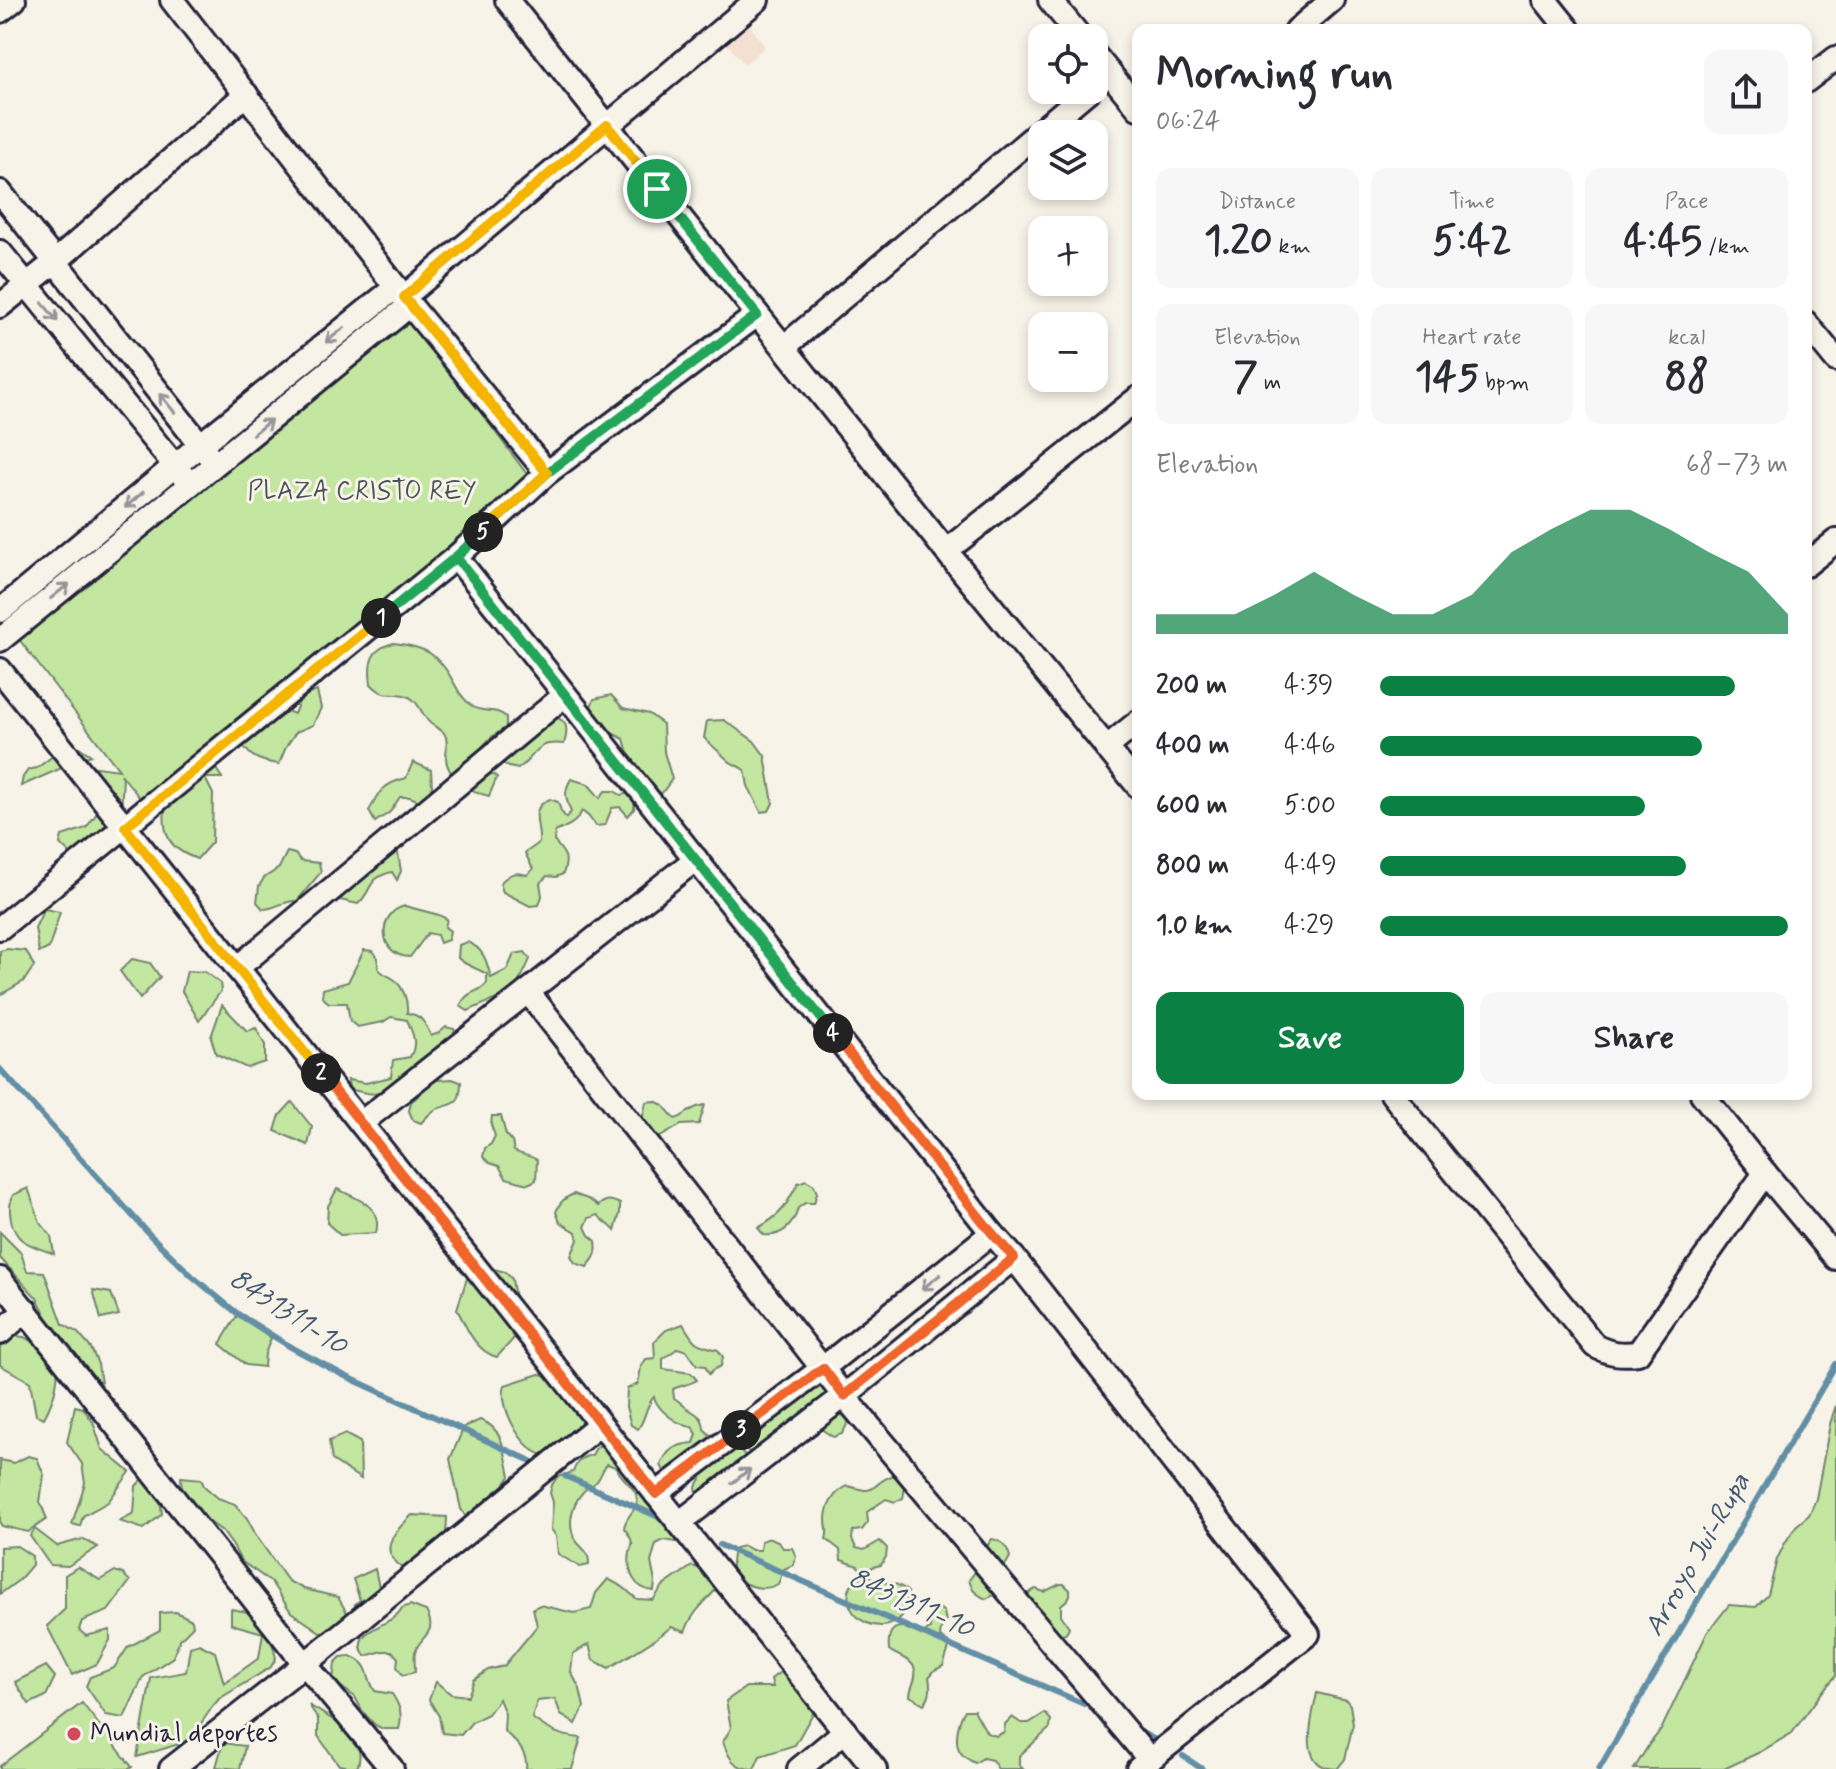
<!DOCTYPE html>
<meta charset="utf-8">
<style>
:root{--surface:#fff;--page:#f7f7f7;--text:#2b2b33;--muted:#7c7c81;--accent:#0b8043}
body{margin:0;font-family:Mynerve,sans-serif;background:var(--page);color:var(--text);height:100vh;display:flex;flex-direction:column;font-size:30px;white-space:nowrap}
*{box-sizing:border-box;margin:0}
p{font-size:26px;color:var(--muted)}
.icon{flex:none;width:44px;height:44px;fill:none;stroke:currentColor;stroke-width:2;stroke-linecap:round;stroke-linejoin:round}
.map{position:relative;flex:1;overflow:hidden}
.panel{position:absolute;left:1132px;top:24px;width:680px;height:1076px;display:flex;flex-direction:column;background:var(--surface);border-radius:16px;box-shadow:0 4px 12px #0003}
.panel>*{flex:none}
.controls{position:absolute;left:1028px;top:24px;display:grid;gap:16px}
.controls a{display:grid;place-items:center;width:80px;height:80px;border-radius:16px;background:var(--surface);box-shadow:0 4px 12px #0003;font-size:40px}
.pin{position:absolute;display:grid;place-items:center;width:68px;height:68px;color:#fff;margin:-34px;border:4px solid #fff;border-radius:50%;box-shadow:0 2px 8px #0007}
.km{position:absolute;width:40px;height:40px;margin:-20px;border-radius:50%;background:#222;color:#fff;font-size:22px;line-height:40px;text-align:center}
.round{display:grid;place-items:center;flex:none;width:84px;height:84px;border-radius:16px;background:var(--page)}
.headline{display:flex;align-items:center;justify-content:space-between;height:136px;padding:0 24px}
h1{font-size:44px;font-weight:700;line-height:60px}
.stats{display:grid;grid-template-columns:repeat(3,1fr);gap:12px;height:136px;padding:8px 24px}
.stats div{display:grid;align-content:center;border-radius:16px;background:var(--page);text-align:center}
.stats b{font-size:40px;font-weight:700}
.stats small{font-size:22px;font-weight:400}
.stats p{font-size:22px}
.chart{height:224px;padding:16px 24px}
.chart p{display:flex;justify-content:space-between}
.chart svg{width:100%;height:144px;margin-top:8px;fill:var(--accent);opacity:.7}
.button{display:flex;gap:16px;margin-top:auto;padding:16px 24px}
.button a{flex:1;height:92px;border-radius:16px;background:var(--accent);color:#fff;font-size:32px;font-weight:700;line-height:92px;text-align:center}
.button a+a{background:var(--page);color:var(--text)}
ul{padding:0 24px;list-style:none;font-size:26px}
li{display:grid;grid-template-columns:128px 96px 1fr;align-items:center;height:60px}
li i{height:20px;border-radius:10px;background:var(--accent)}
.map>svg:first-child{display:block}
.built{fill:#f3e0d3}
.green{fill:#c3e6a0;stroke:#72846e;stroke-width:2}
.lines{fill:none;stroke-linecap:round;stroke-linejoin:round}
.stream{stroke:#628fa5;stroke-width:6}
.street-casing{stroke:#22223b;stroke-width:28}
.street{stroke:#f7f3e8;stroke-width:22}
.oneway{stroke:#97959a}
.split-1-casing{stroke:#fff;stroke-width:16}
.split-2-casing{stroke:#fff;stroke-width:16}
.split-3-casing{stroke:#fff;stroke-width:16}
.split-4-casing{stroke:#fff;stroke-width:16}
.split-5-casing{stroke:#fff;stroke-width:16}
.split-6-casing{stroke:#fff;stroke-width:16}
.split-1{stroke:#22a559;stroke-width:10}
.split-2{stroke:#f5b400;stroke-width:10}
.split-3{stroke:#f0652b;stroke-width:10}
.split-4{stroke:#f0652b;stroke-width:10}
.split-5{stroke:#22a559;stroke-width:10}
.split-6{stroke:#f5b400;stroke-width:10}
.poi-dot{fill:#d1495b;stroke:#f7f3e8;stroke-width:3}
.labels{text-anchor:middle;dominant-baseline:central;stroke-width:6;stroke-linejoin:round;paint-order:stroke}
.park-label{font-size:26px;fill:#4a5354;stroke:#f7f3e8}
.poi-label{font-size:26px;fill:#22223b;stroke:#f7f3e8;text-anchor:start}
.water-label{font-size:28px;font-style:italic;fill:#425870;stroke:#f7f3e8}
</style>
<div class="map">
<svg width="1836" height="1769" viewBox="0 0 1836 1769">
<rect width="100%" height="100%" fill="#f7f3e8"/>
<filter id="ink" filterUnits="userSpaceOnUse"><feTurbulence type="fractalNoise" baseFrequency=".0125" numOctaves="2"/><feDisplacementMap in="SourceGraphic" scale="16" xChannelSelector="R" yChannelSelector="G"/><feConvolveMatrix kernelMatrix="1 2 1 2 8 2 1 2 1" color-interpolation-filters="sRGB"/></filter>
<g filter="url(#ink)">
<path class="built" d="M749 24 765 47 745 64 727 44Z"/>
<g class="green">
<path d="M408 315 538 489 277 707 294 714 301 697 317 691 321 708 313 725 296 732 286 747 279 764C255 761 249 756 236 736L212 762 222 778H205L213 794 212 842 197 859C169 849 162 835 165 806H146L121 774 123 778 121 810 104 842 73 857 60 844 62 836 86 828 102 806 89 766 119 770 15 634Z"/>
<path d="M394 643C425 647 438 653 453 681 458 690 463 700 472 706 483 714 495 707 506 717V728C495 734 468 752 481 767 484 771 492 774 497 777L489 796C471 792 446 777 446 757 446 749 449 740 444 733 440 728 433 727 429 722 421 714 418 698 404 695 388 691 386 699 371 684 368 662 371 648 394 643Z"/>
<path d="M611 695 623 708 649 714 663 724 664 752 672 779 662 793 644 790 637 784 624 739 600 727 588 714 594 699Z"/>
<path d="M543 714C563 718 571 721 564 744 533 741 539 754 518 769L509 767 501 762 502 754Z"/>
<path d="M724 720 754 741 765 756 773 803 769 811 761 812 748 786 745 770 730 762 704 738 707 721Z"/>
<path d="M67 745H76L91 755 21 786 23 777 28 770 37 768Z"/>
<path d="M413 762 431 770 432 786 426 804 410 797H400L390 812 375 822 369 811C380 791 383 784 406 778Z"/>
<path d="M571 779 588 784 600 798 605 791H614L621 795 629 793 635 799 634 809 628 816 620 807 612 808 605 825 596 826 588 816 582 811C575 825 567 826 555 832L554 841C565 854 569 857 563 874L556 877 547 876 540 883 542 896 539 905 530 906 503 892 500 883C509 874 514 871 527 875L533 869 525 853 539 843C541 824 527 809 550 799L558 802 561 811 566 818 571 812C566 799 563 792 571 779Z"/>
<path d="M390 847 398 853 401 871 397 880 392 872C366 878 373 891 358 904L340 900 333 895C340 880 346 856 363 850 370 847 381 848 390 847Z"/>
<path d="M287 852 295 854 301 861 319 863 321 872 297 901C284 900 276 909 263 909L257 902 259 886 264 878 279 868Z"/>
<path d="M405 906 439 915 447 919 445 927 450 931 448 940 440 943 437 935 428 933 410 957C377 956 377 912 405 906Z"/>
<path d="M44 909 60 912 49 948 39 953 35 928Z"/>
<path d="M467 942C484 948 487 962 491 978L507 970 514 954 525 952 530 959C514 1000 503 994 468 1011L460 1006C469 988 477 995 487 983V974C478 969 463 964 458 958L459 945Z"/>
<path d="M7 949 26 951 34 966 24 981 0 995V951Z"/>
<path d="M364 950 373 951 378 958V968C383 975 388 975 395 980 404 989 408 1000 407 1013 422 1015 425 1023 431 1036L439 1033 446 1027 454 1029 457 1037 406 1077 398 1078C381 1099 373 1095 349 1089L348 1080 366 1083 391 1077 393 1060 410 1057C418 1043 413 1034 407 1020L391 1017 383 1022 357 1027 350 1021 347 1003H329L322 997 323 989 348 982Z"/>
<path d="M132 959 150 963 160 977 140 999 120 971Z"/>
<path d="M187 971 205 972 220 983 221 991 199 1021 182 991Z"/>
<path d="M222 1005 247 1031 256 1028 265 1045V1062L247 1068 216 1054 211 1037Z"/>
<path d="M452 1079 461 1082C460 1107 456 1102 437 1109 431 1111 426 1118 421 1123L413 1120 409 1111 411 1102 418 1096 420 1087 426 1081Z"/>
<path d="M655 1101 663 1105 675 1119C687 1116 689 1107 705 1105L699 1124 681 1125 657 1139 642 1120 646 1102Z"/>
<path d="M292 1102 312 1127 308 1145 275 1131 280 1115Z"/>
<path d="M492 1116H501L506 1135 512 1142 514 1151C523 1156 530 1155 537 1160L536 1180 528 1184 506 1178 499 1166 490 1163 483 1157 485 1148 491 1144 495 1136 491 1125Z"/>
<path d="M806 1180 814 1185 817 1193 814 1203H805L798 1208C794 1225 782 1237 764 1235L758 1228C782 1215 786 1206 798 1183Z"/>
<path d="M28 1188 40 1222 51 1236 54 1254C44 1250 30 1246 22 1240 10 1230 7 1208 13 1195Z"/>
<path d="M337 1189C357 1199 383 1205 376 1233L340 1235 327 1223 328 1206Z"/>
<path d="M574 1194 590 1200 598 1206C606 1199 610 1199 620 1204V1213L615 1231C610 1224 603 1222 598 1215L589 1218 585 1227 589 1235 596 1241C598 1253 595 1258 587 1267L575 1263 571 1256 578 1240 576 1232 560 1222 556 1212C560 1202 564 1198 574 1194Z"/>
<path d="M0 1232 21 1253 27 1271 44 1272 63 1324 78 1333 91 1348 98 1364 101 1383 73 1360 62 1346 37 1298 0 1258Z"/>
<path d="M488 1264 482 1266 505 1272 512 1279 518 1318 516 1336 497 1357C476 1352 466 1327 457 1309L471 1266Z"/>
<path d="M93 1290 111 1293 119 1315 101 1319Z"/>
<path d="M238 1314 271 1338 265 1354 264 1367 246 1365 220 1344Z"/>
<path d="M683 1324C696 1346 695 1343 718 1350L723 1357 721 1366 713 1370 709 1374 705 1366 697 1365 687 1351 678 1348 663 1359V1369L691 1373 697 1380C689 1385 681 1385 673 1389L674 1398C681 1402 684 1407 690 1410 699 1416 703 1417 704 1429L710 1435 719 1434 731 1448C743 1451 747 1454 748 1466L697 1495 696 1487 701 1479 697 1463 674 1474 665 1473 661 1465C667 1449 677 1444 694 1443L697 1434 692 1427C678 1425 658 1411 654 1397 645 1406 646 1419 638 1429L631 1425 626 1407 627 1389 638 1384 641 1367 646 1359 655 1358 654 1342 666 1330Z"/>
<path d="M15 1336 24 1337 55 1354C62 1374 54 1400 44 1418L36 1415 30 1382 0 1365V1345Z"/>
<path d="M539 1374 556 1377 591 1418 567 1454C560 1454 549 1456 541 1454 520 1448 498 1404 505 1385Z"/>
<path d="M814 1385C829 1387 845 1404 850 1419L842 1434 833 1437 818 1427 817 1431 810 1437 801 1436 753 1456 746 1449 744 1440Z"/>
<path d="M1836 1405V1676L1826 1687 1792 1733 1760 1752 1724 1769H1634L1650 1743 1661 1730 1707 1633 1729 1605 1756 1607 1768 1595 1777 1559 1785 1543 1796 1526 1809 1515 1816 1499 1830 1424Z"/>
<path d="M75 1406 83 1408 93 1422 102 1449 130 1472 108 1502 83 1516 80 1526 72 1524 85 1483 82 1464 67 1442Z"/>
<path d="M480 1420C504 1427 505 1455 510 1476L494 1501 475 1517H466L461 1509 450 1459 464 1427Z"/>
<path d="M345 1434 360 1442 361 1479 332 1460 329 1441Z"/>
<path d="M604 1442 630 1443 636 1450 638 1459 682 1543 664 1540 656 1544 651 1562 655 1582 654 1591C633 1589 627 1571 630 1552 631 1543 634 1549 631 1539 629 1534 627 1532 624 1528 625 1518 632 1515 636 1505 642 1490 621 1481 616 1467L607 1464C603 1469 601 1475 598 1480 594 1485 587 1487 583 1492 572 1504 567 1524 575 1539 582 1551 589 1548 589 1565L580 1567 558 1554 556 1536 551 1529 553 1502 550 1493 552 1485 557 1477 573 1472C577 1461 581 1457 592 1455L596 1448Z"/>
<path d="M28 1456 37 1458 44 1475 40 1502 47 1519 28 1532 2 1526 0 1523V1460L14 1463Z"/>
<path d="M148 1473 157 1475 162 1514 144 1529 119 1521 134 1513 136 1486Z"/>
<path d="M896 1475C905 1482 906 1487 903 1498L895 1502 886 1499 867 1512 868 1522 862 1530 853 1531 852 1539 856 1548 864 1550 880 1541 887 1548 886 1557 881 1565 872 1567 869 1576C882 1587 895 1578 908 1592 907 1598 907 1606 905 1611 889 1643 836 1619 851 1585L859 1581 863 1573 858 1566 841 1560 840 1550 826 1539C829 1530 826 1528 826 1519 826 1506 835 1491 847 1486 853 1487 861 1490 867 1490 876 1490 880 1477 896 1475Z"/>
<path d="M181 1477 201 1479 204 1486 218 1498 235 1504 247 1518 257 1537 288 1581 304 1589 338 1597 347 1613 338 1630 320 1632 291 1612 271 1582 241 1561 233 1546 222 1531 192 1509 182 1495Z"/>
<path d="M412 1515 447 1517 446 1535 411 1574C406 1570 399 1566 395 1561 379 1544 401 1526 412 1515Z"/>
<path d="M35 1529 57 1546 83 1539 98 1547 68 1566 50 1565 30 1536Z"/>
<path d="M770 1538 778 1541 783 1548H792L796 1556 793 1565 784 1569 778 1584C764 1592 750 1586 736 1580 730 1569 731 1559 735 1548L744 1546 751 1550H760L761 1541Z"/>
<path d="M992 1539C1003 1541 1007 1546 1010 1557L998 1578V1587L994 1595 986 1599C976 1594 972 1590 969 1580L975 1572 983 1570C984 1558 984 1548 992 1539Z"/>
<path d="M17 1546 32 1556V1565L19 1580 0 1594V1547Z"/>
<path d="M692 1566 708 1571 717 1588C704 1604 692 1612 685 1632L671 1627C653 1643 630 1654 609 1668L593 1660 589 1644 573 1654 571 1672 580 1689 584 1707 576 1724 561 1715 555 1699 537 1701 532 1718C550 1731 559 1736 581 1738L572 1769H526C528 1752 516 1742 504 1731L505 1714 499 1699 488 1714 472 1722 461 1735 442 1733 439 1716 429 1700 436 1682 451 1694 468 1696 474 1680 488 1670 504 1666 537 1626 533 1608 540 1605 574 1613 591 1609 596 1593 608 1579 623 1587 637 1599 653 1600 663 1586Z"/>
<path d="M78 1567 100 1580 115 1571 123 1574 130 1581 108 1611 82 1621 79 1630 86 1636 110 1630V1640L97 1664 72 1675 47 1626 65 1609V1575Z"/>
<path d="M375 1569 380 1592 354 1605 360 1600 353 1579Z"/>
<path d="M1060 1584H1064L1070 1590V1595L1068 1599 1061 1605V1615L1069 1627 1066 1633C1057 1636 1053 1631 1046 1625L1045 1617C1037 1610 1016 1598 1036 1589L1044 1592Z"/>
<path d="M410 1605 426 1611C439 1634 420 1635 415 1652 414 1657 415 1666 415 1672L403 1675 397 1667 398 1658 392 1651H383L365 1656C347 1628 391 1629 402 1608Z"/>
<path d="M937 1606 944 1612 946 1621 941 1628 940 1637 945 1640 949 1648 943 1666 935 1670 929 1677C931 1688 931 1695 924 1704L910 1696C910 1688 914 1684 915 1677 918 1659 899 1658 889 1650 886 1622 903 1624 922 1633L930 1629 931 1612Z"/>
<path d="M231 1609 265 1615 276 1658 271 1667 219 1699 213 1706 189 1741 137 1757 151 1678 186 1672 190 1647 199 1644 215 1652 224 1683 259 1658 263 1633 231 1624Z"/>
<path d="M176 1612 192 1620 193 1626 180 1639 173 1657 143 1677 124 1718 106 1715 86 1686 90 1677 114 1668 128 1647 160 1630V1613Z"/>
<path d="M350 1656C371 1664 365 1675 375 1691L392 1694C400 1706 403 1715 399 1729H383L375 1725 363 1712 355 1697 333 1681 335 1663 341 1657Z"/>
<path d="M46 1666 55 1677 46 1696 29 1704 15 1682Z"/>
<path d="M784 1669 817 1706 795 1745 760 1756 754 1769C735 1769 729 1759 723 1742L731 1728 726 1701 746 1687H773L771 1679Z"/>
<path d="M1317 1693 1346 1700 1350 1705 1353 1724 1345 1759 1337 1769C1296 1769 1312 1718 1317 1693Z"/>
<path d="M82 1703 132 1767 129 1769H0V1766Z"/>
<path d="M309 1705C331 1719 370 1736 357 1768L339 1765 318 1736V1719Z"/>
<path d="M965 1710H974L987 1733 996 1736 1004 1732 1005 1724 1012 1717 1021 1723H1029L1045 1713 1051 1720 1050 1728 1019 1756V1765L1023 1769H998L992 1760 983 1758 975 1763C969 1760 963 1757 959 1750 954 1739 959 1719 965 1710Z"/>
<path d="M223 1743 245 1746 240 1769 216 1767Z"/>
</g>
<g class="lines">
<g class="stream">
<path d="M0 1069 150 1235 192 1276 238 1314 289 1346 343 1375 531 1461"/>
<path d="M565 1476 668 1521"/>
<path d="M720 1545 1084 1704"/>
<path d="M1138 1731 1163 1744"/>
<path d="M1183 1756 1202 1769"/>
<path d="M1599 1769 1836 1364"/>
</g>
<defs>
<g id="street">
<path d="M172 0 410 305 547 473"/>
<path d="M507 0 946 551 1138 786"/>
<path d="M1050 0 1081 38"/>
<path d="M1545 0 1569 30"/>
<path d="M0 11 14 0"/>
<path d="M1297 30 1332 0"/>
<path d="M1094 54 1138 108"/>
<path d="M1806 81 1836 58"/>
<path d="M0 192 210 457"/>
<path d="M0 252 184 477"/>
<path d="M404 297 757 0"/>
<path d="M0 306 55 262 246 94"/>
<path d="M1806 323 1836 360"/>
<path d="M784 347 1089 90"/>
<path d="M946 551 1138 398"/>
<path d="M456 557 992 1233 1014 1258 1308 1634 1138 1769"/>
<path d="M1806 565 1836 541"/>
<path d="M0 611 200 445 396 287"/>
<path d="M0 640 410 305"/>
<path d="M0 670 875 1769"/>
<path d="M1106 748 1138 722"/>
<path d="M0 928 456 557 547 473 757 315"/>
<path d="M237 968 565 695"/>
<path d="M529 993 844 1396 1150 1760"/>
<path d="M1392 1094 1595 1346C1610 1354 1621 1355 1638 1353L1765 1173"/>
<path d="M1702 1094 1765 1173 1836 1258"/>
<path d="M361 1123 696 859"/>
<path d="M0 1279 305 1664 392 1769"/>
<path d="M0 1333 26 1310"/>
<path d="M656 1494 823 1368 992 1233"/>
<path d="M679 1523 844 1396 1014 1258"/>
<path d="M171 1769 305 1664 600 1424"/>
<path d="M799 1769 845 1731"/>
</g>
</defs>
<use href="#street" class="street-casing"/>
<use href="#street" class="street"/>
</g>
<defs><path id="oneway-shaft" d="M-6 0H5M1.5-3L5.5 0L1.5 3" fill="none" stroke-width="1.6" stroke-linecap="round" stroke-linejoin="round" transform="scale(2)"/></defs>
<g class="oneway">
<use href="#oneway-shaft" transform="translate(50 312) rotate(51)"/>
<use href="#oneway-shaft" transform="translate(335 335) rotate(141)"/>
<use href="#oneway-shaft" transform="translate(167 403) rotate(-129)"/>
<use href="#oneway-shaft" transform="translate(262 427) rotate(-39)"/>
<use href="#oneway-shaft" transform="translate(134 500) rotate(140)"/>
<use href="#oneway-shaft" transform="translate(60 591) rotate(-39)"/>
<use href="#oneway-shaft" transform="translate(931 1282) rotate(141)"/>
<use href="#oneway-shaft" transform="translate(741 1476) rotate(-38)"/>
</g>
</g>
<g class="lines" filter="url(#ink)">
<defs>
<path id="split-1" d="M381 618 456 557 547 473 757 315 657 189"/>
<path id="split-2" d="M321 1073 125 827 381 618"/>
<path id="split-3" d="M321 1073 656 1494 741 1430"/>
<path id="split-4" d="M741 1430 823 1368 844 1396 1014 1258 992 1233 833 1033"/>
<path id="split-5" d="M483 532 456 557 833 1033"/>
<path id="split-6" d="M483 532 547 473 404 297 607 125 657 189"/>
</defs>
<use href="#split-1" class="split-1-casing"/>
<use href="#split-2" class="split-2-casing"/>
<use href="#split-3" class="split-3-casing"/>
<use href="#split-4" class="split-4-casing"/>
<use href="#split-5" class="split-5-casing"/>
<use href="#split-6" class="split-6-casing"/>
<use href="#split-1" class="split-1"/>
<use href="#split-2" class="split-2"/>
<use href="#split-3" class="split-3"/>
<use href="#split-4" class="split-4"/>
<use href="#split-5" class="split-5"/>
<use href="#split-6" class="split-6"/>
</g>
<circle class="poi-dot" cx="74" cy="1734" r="8"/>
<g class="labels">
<g class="park-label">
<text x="362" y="492">PLAZA CRISTO REY</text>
</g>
<g class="poi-label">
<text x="90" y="1734">Mundial deportes</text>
</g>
<g class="water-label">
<text transform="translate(288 1313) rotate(33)">8431311-10</text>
<text transform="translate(1698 1555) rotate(-60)">Arroyo Jui-Rupa</text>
<text transform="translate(911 1604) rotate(24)">8431311-10</text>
</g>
</g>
</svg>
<div class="controls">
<a><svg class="icon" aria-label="locate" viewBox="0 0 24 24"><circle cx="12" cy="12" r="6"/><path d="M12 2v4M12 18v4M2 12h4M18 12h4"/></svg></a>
<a><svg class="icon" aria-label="layers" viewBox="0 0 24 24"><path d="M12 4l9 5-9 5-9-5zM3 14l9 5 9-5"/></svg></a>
<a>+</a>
<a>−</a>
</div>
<div class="pin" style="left:657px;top:189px;background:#1e9e55"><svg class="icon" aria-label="arrive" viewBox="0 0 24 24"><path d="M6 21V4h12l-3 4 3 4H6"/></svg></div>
<b class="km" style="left:381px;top:618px">1</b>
<b class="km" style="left:321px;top:1073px">2</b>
<b class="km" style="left:741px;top:1430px">3</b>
<b class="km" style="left:833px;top:1033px">4</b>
<b class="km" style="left:483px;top:532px">5</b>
<section class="panel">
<div class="headline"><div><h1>Morning run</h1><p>06:24</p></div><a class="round"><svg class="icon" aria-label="share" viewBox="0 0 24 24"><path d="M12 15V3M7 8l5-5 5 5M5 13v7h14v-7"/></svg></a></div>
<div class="stats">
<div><p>Distance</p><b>1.20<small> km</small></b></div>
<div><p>Time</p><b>5:42</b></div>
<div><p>Pace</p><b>4:45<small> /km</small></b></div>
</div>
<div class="stats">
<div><p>Elevation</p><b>7<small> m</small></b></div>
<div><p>Heart rate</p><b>145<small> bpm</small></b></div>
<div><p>kcal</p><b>88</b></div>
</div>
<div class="chart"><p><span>Elevation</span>68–73 m</p>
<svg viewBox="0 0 160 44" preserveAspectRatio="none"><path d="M0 44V38L10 38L20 38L30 32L40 25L50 32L60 38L70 38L80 32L90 19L100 12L110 6L120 6L130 12L140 19L150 25L160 38V44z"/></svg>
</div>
<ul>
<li><b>200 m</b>4:39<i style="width:87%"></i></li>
<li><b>400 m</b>4:46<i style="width:79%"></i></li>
<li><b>600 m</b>5:00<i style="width:65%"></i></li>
<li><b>800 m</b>4:49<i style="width:75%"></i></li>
<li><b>1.0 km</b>4:29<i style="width:100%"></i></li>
</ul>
<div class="button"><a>Save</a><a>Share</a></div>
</section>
</div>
